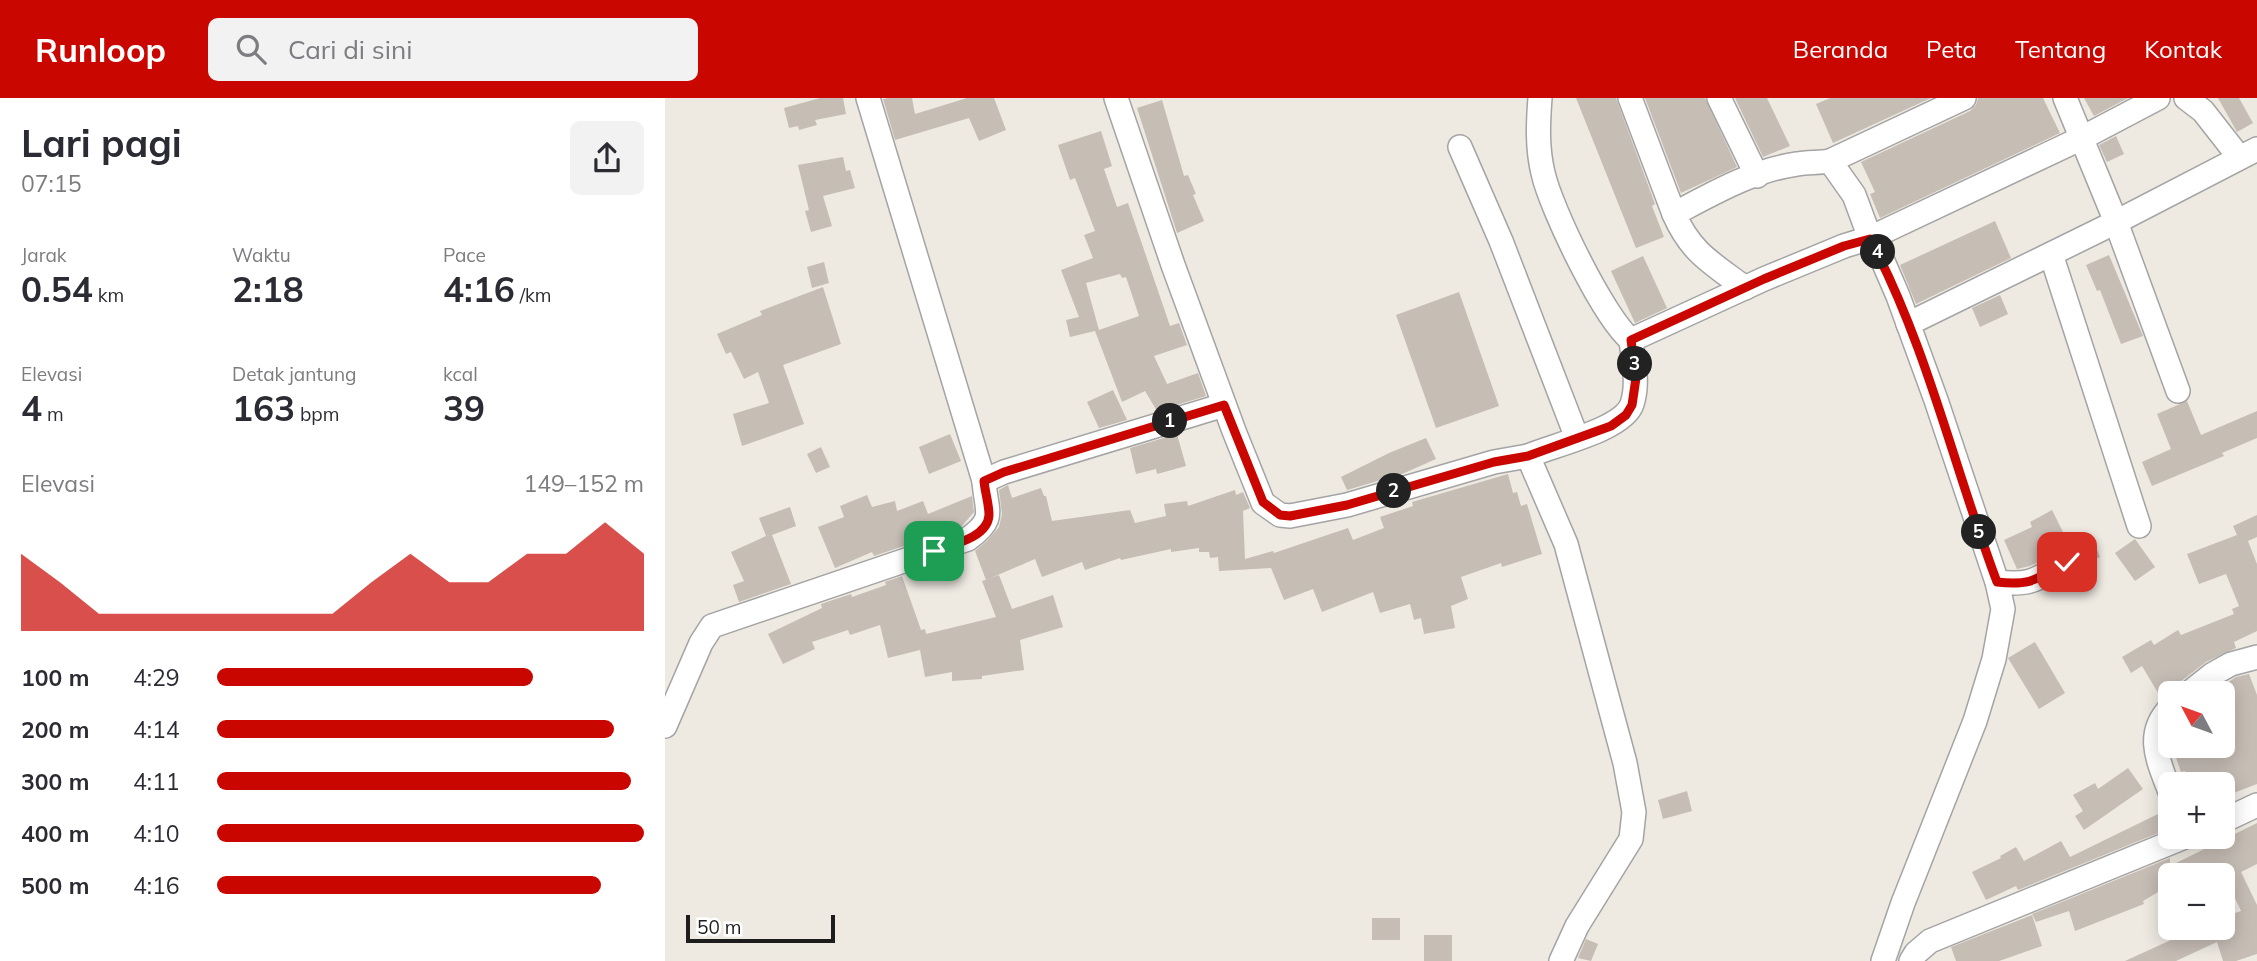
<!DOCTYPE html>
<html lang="id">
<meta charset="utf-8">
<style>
:root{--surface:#fff;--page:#f2f2f3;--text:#2b2b33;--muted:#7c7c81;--accent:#c90600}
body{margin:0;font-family:Mulish,sans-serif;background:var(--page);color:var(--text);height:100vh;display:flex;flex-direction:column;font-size:26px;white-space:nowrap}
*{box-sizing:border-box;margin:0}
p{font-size:23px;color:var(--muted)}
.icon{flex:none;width:38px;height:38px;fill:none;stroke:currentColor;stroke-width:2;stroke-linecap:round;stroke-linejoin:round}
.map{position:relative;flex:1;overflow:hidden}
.details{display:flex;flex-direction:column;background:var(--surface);width:665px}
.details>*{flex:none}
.needle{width:46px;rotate:311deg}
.controls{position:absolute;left:1493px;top:583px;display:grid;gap:14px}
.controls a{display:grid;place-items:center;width:77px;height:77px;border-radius:10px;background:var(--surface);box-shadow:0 4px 18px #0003;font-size:35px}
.scale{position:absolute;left:21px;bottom:18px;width:149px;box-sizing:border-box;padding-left:7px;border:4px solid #1d1d1d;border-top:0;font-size:19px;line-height:24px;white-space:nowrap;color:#1d1d1d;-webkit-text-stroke:5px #fff;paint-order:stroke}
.pin{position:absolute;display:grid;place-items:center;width:60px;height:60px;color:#fff;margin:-30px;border-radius:14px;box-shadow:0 4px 10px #0006}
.km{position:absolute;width:35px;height:35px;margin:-18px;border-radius:50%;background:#222;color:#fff;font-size:19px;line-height:35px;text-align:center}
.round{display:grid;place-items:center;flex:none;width:74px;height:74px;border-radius:10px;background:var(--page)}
.headline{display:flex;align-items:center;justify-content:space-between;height:119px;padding:0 21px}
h1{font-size:38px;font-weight:700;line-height:52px}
.metrics{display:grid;grid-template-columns:repeat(3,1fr);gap:10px;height:119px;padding:7px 21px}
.metrics div{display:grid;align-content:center}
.metrics b{font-size:35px;font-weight:700}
.metrics small{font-size:19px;font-weight:400}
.metrics p{font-size:19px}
.chart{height:196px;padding:14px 21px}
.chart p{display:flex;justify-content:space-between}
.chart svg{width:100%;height:126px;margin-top:7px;fill:var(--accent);opacity:.7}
ul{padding:0 21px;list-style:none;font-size:23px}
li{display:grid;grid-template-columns:112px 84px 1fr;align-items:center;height:52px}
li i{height:18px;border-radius:9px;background:var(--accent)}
header{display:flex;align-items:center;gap:42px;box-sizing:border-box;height:98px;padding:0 35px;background:var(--accent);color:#fff}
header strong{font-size:33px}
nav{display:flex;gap:38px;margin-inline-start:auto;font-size:24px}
.search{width:490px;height:63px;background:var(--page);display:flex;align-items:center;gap:18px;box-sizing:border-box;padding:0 24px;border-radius:10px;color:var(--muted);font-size:26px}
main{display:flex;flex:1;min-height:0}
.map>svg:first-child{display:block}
.building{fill:#c6bdb5;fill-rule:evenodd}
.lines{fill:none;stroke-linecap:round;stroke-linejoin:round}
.street-casing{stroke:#a4a4a4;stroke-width:26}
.street{stroke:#fff;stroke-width:23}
.route-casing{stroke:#fff;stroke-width:14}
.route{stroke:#c90600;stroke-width:9}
</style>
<header>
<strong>Runloop</strong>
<div class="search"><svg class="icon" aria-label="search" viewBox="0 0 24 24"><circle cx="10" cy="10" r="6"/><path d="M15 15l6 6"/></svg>Cari di sini</div>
<nav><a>Beranda</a><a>Peta</a><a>Tentang</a><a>Kontak</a></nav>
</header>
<main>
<section class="details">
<div class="headline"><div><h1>Lari pagi</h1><p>07:15</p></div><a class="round"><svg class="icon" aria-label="share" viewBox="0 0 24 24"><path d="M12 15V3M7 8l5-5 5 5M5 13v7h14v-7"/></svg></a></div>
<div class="metrics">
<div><p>Jarak</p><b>0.54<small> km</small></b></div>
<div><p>Waktu</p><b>2:18</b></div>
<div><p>Pace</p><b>4:16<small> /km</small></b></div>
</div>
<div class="metrics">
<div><p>Elevasi</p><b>4<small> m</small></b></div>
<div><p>Detak jantung</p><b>163<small> bpm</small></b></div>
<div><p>kcal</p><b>39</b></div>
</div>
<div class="chart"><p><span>Elevasi</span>149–152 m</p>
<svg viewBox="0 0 160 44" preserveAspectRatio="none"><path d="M0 44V17L10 27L20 38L30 38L40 38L50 38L60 38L70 38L80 38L90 27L100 17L110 27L120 27L130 17L140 17L150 6L160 17V44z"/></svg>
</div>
<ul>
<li><b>100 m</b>4:29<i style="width:74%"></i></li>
<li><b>200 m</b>4:14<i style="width:93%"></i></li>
<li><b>300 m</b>4:11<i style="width:97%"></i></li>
<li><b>400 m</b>4:10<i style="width:100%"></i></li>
<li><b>500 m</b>4:16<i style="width:90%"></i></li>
</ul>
</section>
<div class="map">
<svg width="1592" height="863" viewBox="0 0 1592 863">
<rect width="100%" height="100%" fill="#eeeae2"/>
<g class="building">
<path d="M155 0H178L181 16 150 22 152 27 134 32 133 28 124 30 119 10Z"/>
<path d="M223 0H247L250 16 302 0H329L341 32 314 43 304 20 230 42 218 1Z"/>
<path d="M911 0H951L990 106 987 108 999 139 971 150Z"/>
<path d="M980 0H1040L1072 69 1016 95Z"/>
<path d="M1070 0H1102L1125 48 1098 59Z"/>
<path d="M1165 0H1266L1168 45 1151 6Z"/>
<path d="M1313 0H1378L1395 35 1215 120 1205 96 1210 94 1196 64 1305 13 1311 7Z"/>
<path d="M1419 0H1463L1429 18Z"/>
<path d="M1553 0H1574L1588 25 1572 34Z"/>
<path d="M497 2 519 78 523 77 531 96 528 97 539 123 512 135 472 10Z"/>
<path d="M436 33 447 68 439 71 452 109 463 105 505 228 514 225 522 247 489 258 502 286 533 275 541 298 492 313 480 293 457 304 430 233 434 232 405 239 401 222 414 219 396 172 428 160 419 137 430 133 410 80 405 82 393 47ZM455 176 457 180 461 179 474 218 434 232 421 185Z"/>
<path d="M1451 38 1459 56 1442 64 1434 47Z"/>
<path d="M178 59 181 73 185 72 190 90 158 98 167 128 146 134 140 113 144 112 133 67Z"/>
<path d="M1330 123 1346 160 1251 206 1235 167Z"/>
<path d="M1444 157 1478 238 1456 246 1435 192 1432 193 1421 167Z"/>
<path d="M978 158 1002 210 970 225 946 173Z"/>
<path d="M159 164 164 185 147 190 142 169Z"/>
<path d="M158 189 176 246 118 267 139 326 77 348 68 316 104 305 93 274 79 281 66 254 61 256 52 236 97 217 95 213Z"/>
<path d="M794 194 834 308 771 330 731 217Z"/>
<path d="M1335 197 1343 216 1315 229 1307 210Z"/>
<path d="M448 292 462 322 434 330 422 304Z"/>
<path d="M1522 303 1536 337 1592 313V340L1557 355 1559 358 1487 388 1477 364 1506 351 1492 316Z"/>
<path d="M285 336 296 363 264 376 254 349Z"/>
<path d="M512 336 521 368 492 376 491 371 471 376 465 350Z"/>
<path d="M761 340 771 361 737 376 682 392 676 379 724 355Z"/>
<path d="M156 349 165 369 151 375 142 356Z"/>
<path d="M843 376 848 395 852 394 856 408 862 406 877 456 837 469 836 465 796 479 803 501 786 508 790 530 759 536 756 520 749 522 745 506 715 515 708 494 657 514 648 491 619 502 606 470 554 473 553 459 545 460 544 454H534V450L506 454V451L456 462 455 460 420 472 417 464 377 479 370 461 321 482 310 453 322 443 334 429 337 416 334 392 343 387 347 400 376 390 379 398H381L387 423 465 412 470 425 501 418 499 406 522 403 523 408 570 392 571 397 578 394 585 410 578 413 580 461 608 453 609 455 683 430 688 442 719 430 715 419 748 408 747 404Z"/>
<path d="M202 397 207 409 230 403 232 413 258 403 263 416 307 398 309 414 296 429 209 458 207 454 170 470 153 429 179 419 175 408Z"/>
<path d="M125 409 131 428 107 437 126 486 74 504 68 487 79 483 66 454 101 438 94 420Z"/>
<path d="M1387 412 1404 446 1426 437 1435 459 1415 468 1414 457 1409 452 1402 450 1365 468 1352 471 1339 442 1367 429 1365 424Z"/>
<path d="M1592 417V439L1583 443 1592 466V533L1569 544 1571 550 1541 564 1515 584 1510 595 1496 600 1477 568 1466 575 1457 559 1486 542 1489 547 1513 532 1516 537 1569 516 1567 511 1574 508 1561 476 1534 486 1522 456 1572 437 1568 428Z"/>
<path d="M1470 441 1490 469 1470 483 1450 455Z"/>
<path d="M334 477 347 511 388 497 398 529 355 542 359 572 317 578V581L287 583V574L260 579 255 552 223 560 215 527 185 537 183 532 147 544 150 551 118 566 103 536 157 510 156 506 186 496 187 499 221 487 220 484 237 478 256 532 260 531 261 536 331 519 317 483Z"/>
<path d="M1370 544 1400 595 1374 611 1343 560Z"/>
<path d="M1584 576 1592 597V686L1558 699V686H1525L1520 673 1516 674 1507 648H1558V595H1547L1571 579Z"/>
<path d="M1463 670 1478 691 1419 732 1410 718 1418 713 1408 697 1430 685 1433 691Z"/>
<path d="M1022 693 1027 713 998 721 993 702Z"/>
<path d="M1495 715 1503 731 1353 792 1351 788 1321 802 1307 774 1336 760 1335 758 1351 749 1359 763 1396 743 1405 759Z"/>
<path d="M1592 725V766L1576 774 1592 807V856L1571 863H1558L1552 844 1511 863H1460L1532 830H1558V819L1576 813 1562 783 1558 785V777H1505V787L1478 803 1479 806 1410 833 1404 813 1371 824 1367 816 1505 760V768Z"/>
<path d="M1367 817 1377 848 1334 863H1291L1286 849Z"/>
<rect x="707" y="820" width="28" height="22"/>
<rect x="759" y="837" width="28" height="26"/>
<path d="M921 841 933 846 926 863 913 860Z"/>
</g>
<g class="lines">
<defs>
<g id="street">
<path d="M203 0 319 383"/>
<path d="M451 0 508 167 569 333 598 405 615 417 625 418 682 407 829 364 863 358"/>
<path d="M875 0C873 26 872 50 878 75 886 111 939 220 966 242"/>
<path d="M965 0 1009 116"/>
<path d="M1054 0 1092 78"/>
<path d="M1400 0 1451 124 1513 293"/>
<path d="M1521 0 1538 13 1574 59"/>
<path d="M795 49 836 143 912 340"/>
<path d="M1165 63 1299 0"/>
<path d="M1386 156 1474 428"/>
<path d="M1080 190C1047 165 1026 155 1009 116 1047 96 1088 72 1132 66 1143 64 1154 65 1165 63L1189 97 1205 140 1417 40 1493 0"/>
<path d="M1243 226 1451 124 1592 51"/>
<path d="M1332 484C1369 488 1372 480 1402 464"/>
<path d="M1524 595 1548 576 1566 566 1592 559"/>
<path d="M1505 610C1479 637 1494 664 1505 694"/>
<path d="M0 628 36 545 47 528 303 441C332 420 321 414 319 383L339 374 559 307"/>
<path d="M1558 723 1592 707"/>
<path d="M896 863 912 828 966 741 969 714 960 665 901 446 863 358C888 347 958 332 967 306 974 285 968 263 966 242L1099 181 1179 148 1205 140 1217 161 1233 198 1271 302 1332 484 1338 511 1329 561 1310 623 1238 805 1218 863"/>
<path d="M1246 863 1251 855 1265 843 1522 738"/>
</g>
</defs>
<use href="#street" class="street-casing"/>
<use href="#street" class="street"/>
</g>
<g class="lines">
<defs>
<path id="route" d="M269 453C286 447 323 440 324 417 324 406 320 394 319 383L339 374 559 307 598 404 615 417 625 418 682 407 829 364 863 358 946 328 961 317 967 307 971 280 966 242 1099 181 1179 148 1205 141C1262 248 1289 370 1332 484 1369 488 1372 480 1402 464"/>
</defs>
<use href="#route" class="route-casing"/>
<use href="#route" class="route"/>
</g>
</svg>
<div class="controls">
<a><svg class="needle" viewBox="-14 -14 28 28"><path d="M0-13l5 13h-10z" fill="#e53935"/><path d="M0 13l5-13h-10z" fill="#7c7c81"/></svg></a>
<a>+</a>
<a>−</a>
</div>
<div class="scale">50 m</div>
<div class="pin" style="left:269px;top:453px;background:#1e9e55"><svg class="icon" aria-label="arrive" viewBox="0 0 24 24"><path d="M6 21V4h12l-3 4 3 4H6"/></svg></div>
<div class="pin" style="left:1402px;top:464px;background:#d93025"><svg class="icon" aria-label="check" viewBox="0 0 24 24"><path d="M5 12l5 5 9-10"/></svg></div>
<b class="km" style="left:505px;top:323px">1</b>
<b class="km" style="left:729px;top:393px">2</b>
<b class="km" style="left:970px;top:266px">3</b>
<b class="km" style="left:1213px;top:154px">4</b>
<b class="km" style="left:1314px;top:434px">5</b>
</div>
</main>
